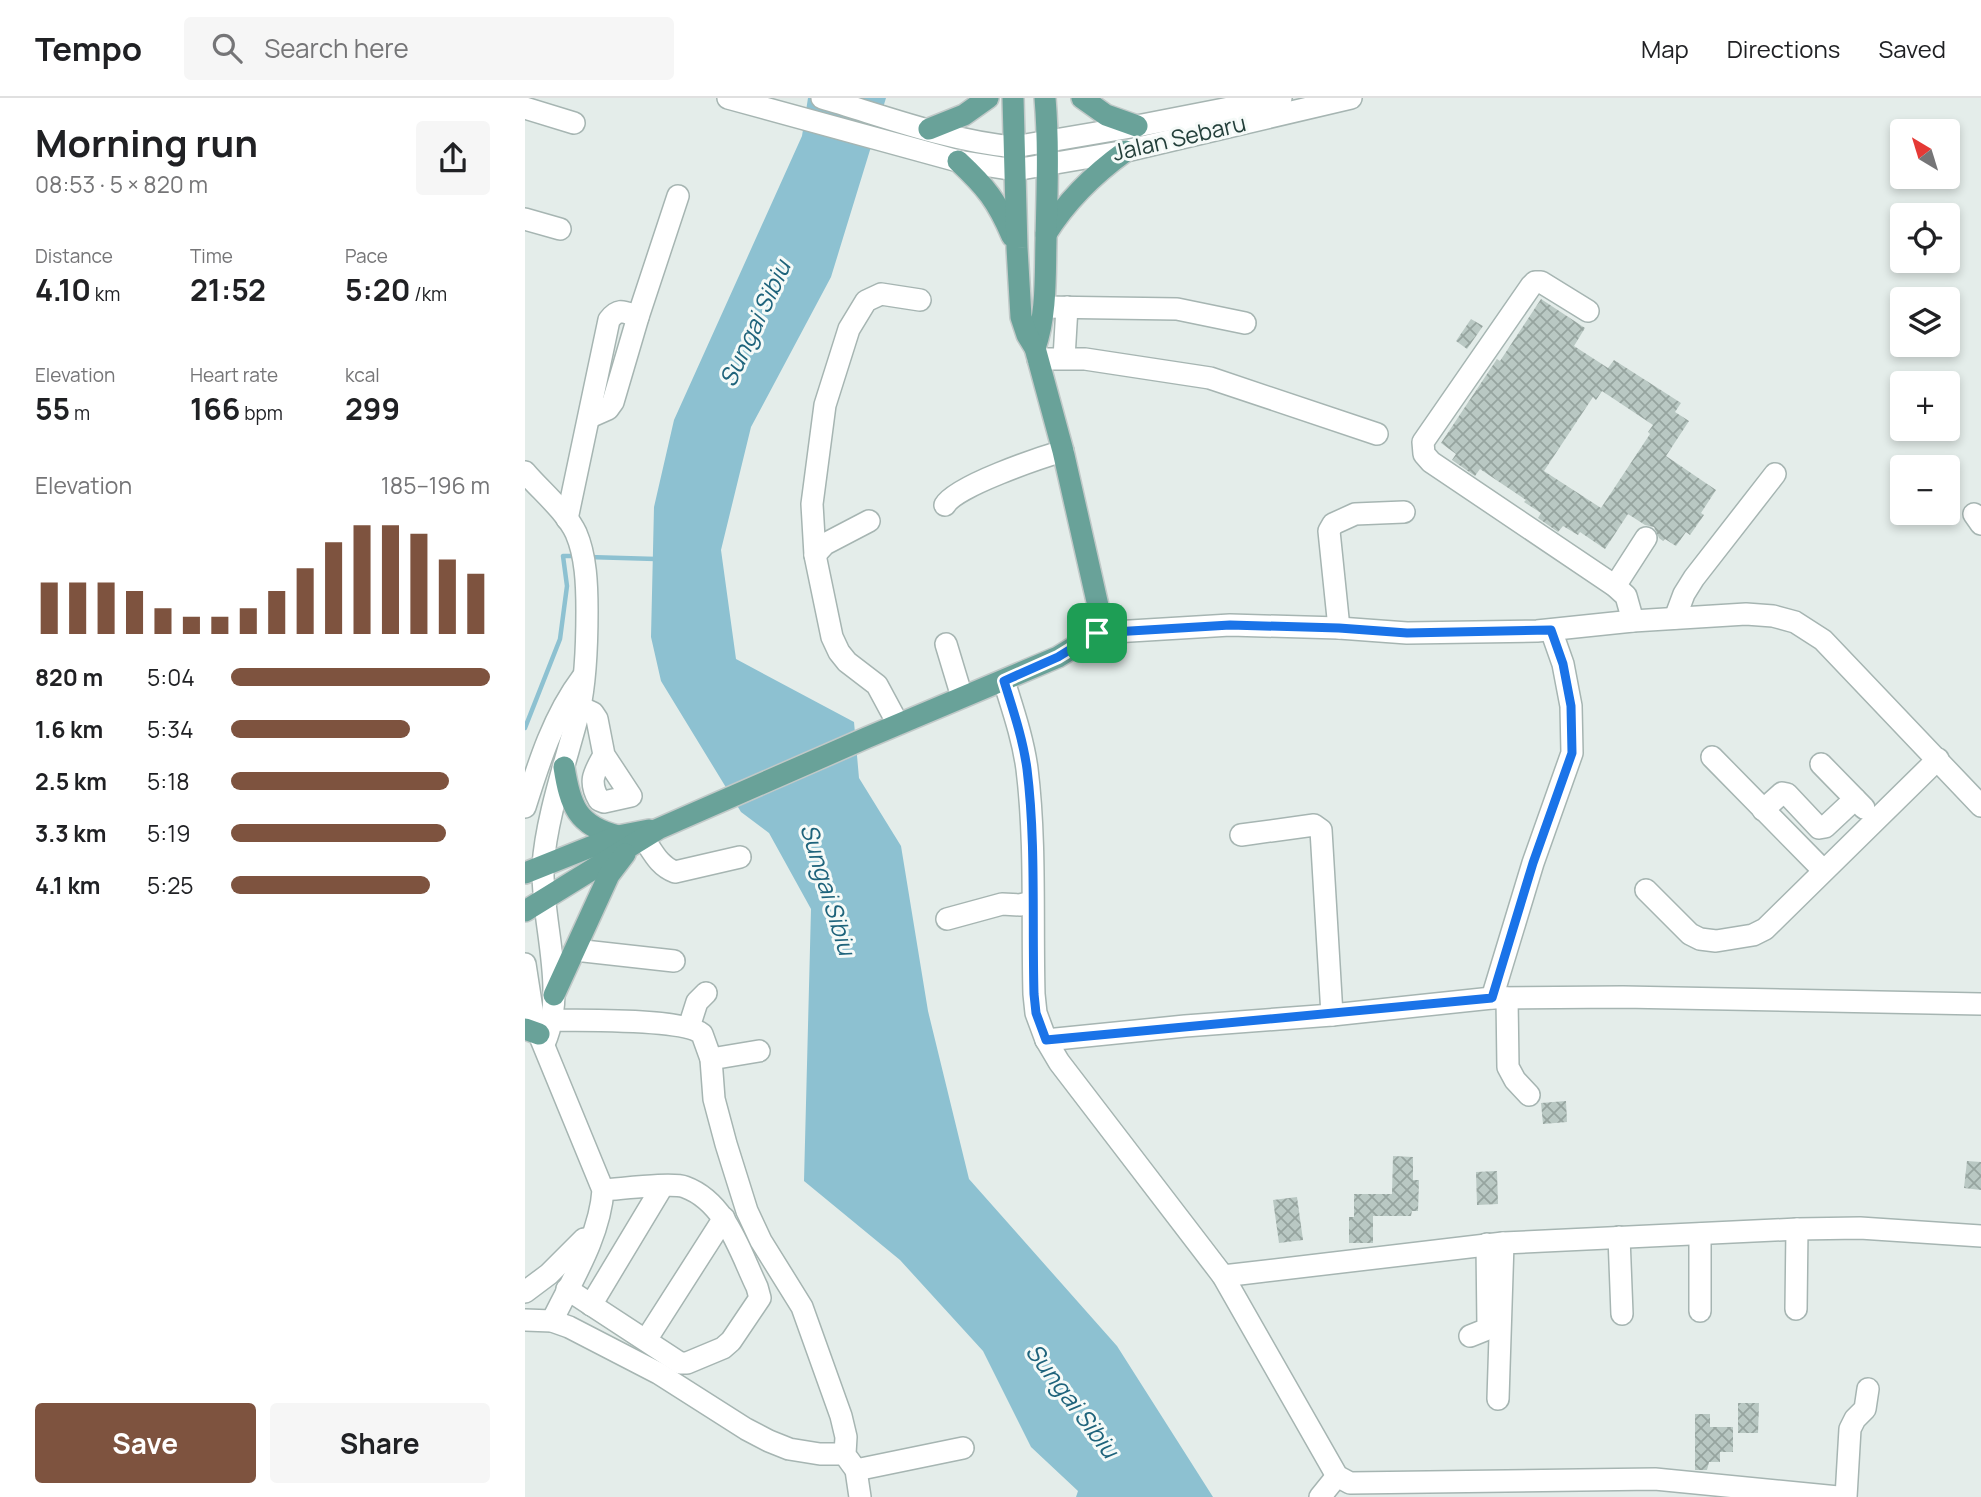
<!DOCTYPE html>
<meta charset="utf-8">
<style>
:root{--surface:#fff;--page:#f6f6f6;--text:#202124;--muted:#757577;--line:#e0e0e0;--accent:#7e533f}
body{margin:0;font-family:Manrope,sans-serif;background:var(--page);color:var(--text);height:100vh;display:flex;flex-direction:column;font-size:26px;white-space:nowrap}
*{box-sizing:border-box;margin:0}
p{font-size:23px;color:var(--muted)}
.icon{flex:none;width:38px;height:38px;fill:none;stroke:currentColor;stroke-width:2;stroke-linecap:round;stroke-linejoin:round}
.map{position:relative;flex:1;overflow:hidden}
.drawer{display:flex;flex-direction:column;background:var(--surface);width:525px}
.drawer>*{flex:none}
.needle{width:46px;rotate:322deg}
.tools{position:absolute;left:1365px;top:21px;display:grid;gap:14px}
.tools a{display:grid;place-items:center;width:70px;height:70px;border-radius:7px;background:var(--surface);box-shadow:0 4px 10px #0003;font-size:35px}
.pin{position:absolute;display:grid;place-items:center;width:60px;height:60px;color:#fff;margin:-30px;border-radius:14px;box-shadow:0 4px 10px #0006}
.round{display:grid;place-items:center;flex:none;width:74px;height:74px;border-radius:7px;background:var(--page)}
.headline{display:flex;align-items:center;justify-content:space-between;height:119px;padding:0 35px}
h1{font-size:38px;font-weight:700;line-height:52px}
.stats{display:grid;grid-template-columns:repeat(3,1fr);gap:10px;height:119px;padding:7px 35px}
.stats div{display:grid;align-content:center}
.stats b{font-size:30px;font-weight:700}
.stats small{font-size:19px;font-weight:400}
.stats p{font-size:19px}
.chart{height:196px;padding:14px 35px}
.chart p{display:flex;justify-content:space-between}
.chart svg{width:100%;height:126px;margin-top:7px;stroke:var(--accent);stroke-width:6}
.primary-button{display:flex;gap:14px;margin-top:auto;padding:14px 35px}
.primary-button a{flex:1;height:80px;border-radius:7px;background:var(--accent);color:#fff;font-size:28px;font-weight:700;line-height:80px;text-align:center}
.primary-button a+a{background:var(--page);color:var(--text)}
ul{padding:0 35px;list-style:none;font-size:23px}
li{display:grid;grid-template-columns:112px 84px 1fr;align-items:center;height:52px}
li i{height:18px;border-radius:9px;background:var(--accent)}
header{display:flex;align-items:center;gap:42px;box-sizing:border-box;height:98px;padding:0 35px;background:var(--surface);border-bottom:2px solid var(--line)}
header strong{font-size:33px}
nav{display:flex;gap:38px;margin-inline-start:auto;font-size:24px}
.search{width:490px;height:63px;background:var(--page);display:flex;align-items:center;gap:18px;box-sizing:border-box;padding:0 24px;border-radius:7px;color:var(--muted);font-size:26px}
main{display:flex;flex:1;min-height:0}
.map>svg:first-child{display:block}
.water{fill:#8dc1d1}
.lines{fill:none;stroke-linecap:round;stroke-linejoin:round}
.stream{stroke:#8dc1d1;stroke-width:4.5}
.building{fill:url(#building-cross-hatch);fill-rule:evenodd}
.minor-casing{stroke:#a6b5b2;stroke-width:24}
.major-casing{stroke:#c1c9c8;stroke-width:24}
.minor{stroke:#fff;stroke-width:21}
.major{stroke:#69a299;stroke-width:21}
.route-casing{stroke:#fff;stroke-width:14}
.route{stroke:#1a73e8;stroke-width:9}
.labels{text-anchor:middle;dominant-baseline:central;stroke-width:6;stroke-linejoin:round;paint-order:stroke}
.street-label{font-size:23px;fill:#233f3a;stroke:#f5faf8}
.water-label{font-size:24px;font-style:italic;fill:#1e637b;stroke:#f5faf8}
</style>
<header>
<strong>Tempo</strong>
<div class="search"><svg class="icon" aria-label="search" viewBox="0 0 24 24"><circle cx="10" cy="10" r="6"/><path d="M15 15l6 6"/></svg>Search here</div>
<nav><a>Map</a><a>Directions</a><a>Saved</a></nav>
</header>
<main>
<section class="drawer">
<div class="headline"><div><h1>Morning run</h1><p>08:53 · 5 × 820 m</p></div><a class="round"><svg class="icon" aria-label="share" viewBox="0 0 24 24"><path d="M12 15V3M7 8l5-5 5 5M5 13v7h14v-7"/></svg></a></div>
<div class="stats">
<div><p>Distance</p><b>4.10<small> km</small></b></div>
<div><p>Time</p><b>21:52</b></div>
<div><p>Pace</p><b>5:20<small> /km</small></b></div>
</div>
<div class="stats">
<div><p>Elevation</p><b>55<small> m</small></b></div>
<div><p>Heart rate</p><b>166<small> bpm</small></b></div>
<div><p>kcal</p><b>299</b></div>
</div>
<div class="chart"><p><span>Elevation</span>185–196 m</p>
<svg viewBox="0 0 160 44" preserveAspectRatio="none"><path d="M5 44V26M15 44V26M25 44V26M35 44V29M45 44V35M55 44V38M65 44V38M75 44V35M85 44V29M95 44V21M105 44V12M115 44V6M125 44V6M135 44V9M145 44V18M155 44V23"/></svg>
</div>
<ul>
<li><b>820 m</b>5:04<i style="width:100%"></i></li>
<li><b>1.6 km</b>5:34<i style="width:69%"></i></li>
<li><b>2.5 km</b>5:18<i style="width:84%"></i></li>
<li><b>3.3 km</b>5:19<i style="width:83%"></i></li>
<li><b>4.1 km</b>5:25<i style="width:77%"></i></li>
</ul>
<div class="primary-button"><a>Save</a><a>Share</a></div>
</section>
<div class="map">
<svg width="1456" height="1399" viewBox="0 0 1456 1399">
<defs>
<pattern id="building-cross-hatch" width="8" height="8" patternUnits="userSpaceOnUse" patternTransform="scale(1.75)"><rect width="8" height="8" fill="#b9c8c3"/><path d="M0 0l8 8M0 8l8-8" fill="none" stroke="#96a49f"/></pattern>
</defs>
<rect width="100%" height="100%" fill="#e4edea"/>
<path class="water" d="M283 0H361L306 179 226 329 196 452 211 561 329 624 334 680 376 748 403 913 444 1081 592 1248 688 1399H551L553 1393 506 1349 458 1253 375 1162 279 1083 286 811 244 735 216 714 136 583 126 539 129 409 149 322 277 38Z"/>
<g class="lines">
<g class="stream">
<path d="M63 459 131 461"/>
<path d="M0 630 35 541 42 488 38 458H51"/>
</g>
</g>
<g class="building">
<path d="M1016 201 1060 230 1049 248 1083 270 1089 262 1156 305 1150 314 1164 323 1141 358 1191 392 1176 415 1179 417 1165 437 1161 434 1151 448 1140 441 1138 443 1134 440 1129 429 1120 427 1103 416 1080 451 1055 434 1053 437 1038 428 1033 434 1013 420 1016 415 999 404 1001 402 955 371 950 378 927 362 931 356 916 345 972 261 975 263ZM1077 293 1128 327 1123 334 1125 336 1076 410 1019 373 1068 299 1071 302Z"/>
<path d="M946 221 958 228 942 251 931 243Z"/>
<path d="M1041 1003 1042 1024 1018 1026 1016 1005Z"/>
<path d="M868 1058 888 1059V1082H894L893 1113H887L886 1118H848V1145H824V1119H829V1096H867Z"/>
<path d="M1442 1063 1456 1064V1092L1439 1090Z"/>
<path d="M972 1073 973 1106 952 1107 951 1074Z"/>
<path d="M772 1099 778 1142 754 1145 748 1102Z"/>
<path d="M1213 1305H1234L1233 1335H1213Z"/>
<path d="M1170 1316H1185V1329H1208V1354H1195V1364H1184L1182 1372H1170Z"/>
</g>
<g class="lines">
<defs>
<g id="minor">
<path d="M203 0 433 63 490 72 601 53 826 0"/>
<path d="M297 0C359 18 424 43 489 49L612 28 756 0"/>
<path d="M0 10 49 25"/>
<path d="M0 121 35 131"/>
<path d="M519 209 652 211 720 225"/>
<path d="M1063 213 1016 184H1010L1006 188 898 344 899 356 906 364 1090 488 1101 498 1108 523"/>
<path d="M539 260 542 209"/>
<path d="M513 261H560L685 280 852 336"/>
<path d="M65 319 83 311 88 304 113 219 153 98"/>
<path d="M0 374C16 393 40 412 51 435 61 458 62 487 62 513 62 545 61 582 54 613 42 660 21 720 18 768 16 824 43 893 19 946"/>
<path d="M420 407C431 388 514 360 538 353"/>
<path d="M1449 416 1456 426"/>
<path d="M42 421 84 222C94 209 99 214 113 219"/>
<path d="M290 457 300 446 344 423"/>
<path d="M1090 488 1121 440"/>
<path d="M1150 520 1159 496 1169 480 1250 376"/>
<path d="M814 530 804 433 808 426 830 416 879 414"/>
<path d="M572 535 705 527 814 530 882 535 1012 533 1108 523 1221 516 1248 518 1270 524 1298 542 1456 708"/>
<path d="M421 546 437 599"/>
<path d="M479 583C488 612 498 641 502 671 511 744 507 823 509 896L511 915 521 942 534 964 698 1178 812 1378 825 1385 1130 1381 1313 1399"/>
<path d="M55 609 68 615 72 621 79 657 106 698 79 704 74 702C63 683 69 675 79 657"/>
<path d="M373 626 352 587 322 564 314 554 307 539 290 457 287 406 300 307 324 231 341 203 356 196 395 202"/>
<path d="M1187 659 1298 772"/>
<path d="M1296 666 1339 710"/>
<path d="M0 709C14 664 29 617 57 580"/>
<path d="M1238 712 1257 695 1262 696 1294 730 1300 729 1330 701"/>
<path d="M716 737 789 727 796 732 807 917"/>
<path d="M119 741C128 754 134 768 150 774L215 759"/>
<path d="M1121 792 1165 836 1175 841 1191 843 1228 837 1240 831 1413 661"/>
<path d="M422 821 477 806 495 807 507 804"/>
<path d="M50 852 149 863"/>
<path d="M0 866 9 924 78 1092C75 1138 47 1182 27 1223"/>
<path d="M967 900 1008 765 1047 655 1046 608 1038 566 1026 532"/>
<path d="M982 900 983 969 990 982 1004 997"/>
<path d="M164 929 172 904 181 895"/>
<path d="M521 942 660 928 807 917 967 900 1098 899 1456 906"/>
<path d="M186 961 234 953"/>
<path d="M1175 1136V1213"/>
<path d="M1094 1139 1097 1216"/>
<path d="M698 1178 978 1145 1272 1131 1335 1130 1456 1138"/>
<path d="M42 1191 155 1265H162L198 1250 206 1243 235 1200 232 1189C215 1154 201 1104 160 1089 147 1084 96 1091 78 1092"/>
<path d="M0 1194 24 1176 59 1141"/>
<path d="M66 1207 137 1089"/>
<path d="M1271 1211 1272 1131"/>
<path d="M0 1222 27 1223 44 1229 133 1275 221 1331 244 1343 264 1351 295 1356H320L321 1339 316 1318 277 1209 236 1143 222 1113 201 1046 189 1001 186 961 177 936C159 920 56 923 28 922"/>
<path d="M945 1238 960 1232 963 1228 962 1146"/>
<path d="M121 1242 199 1120"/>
<path d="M973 1301 978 1145"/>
<path d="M323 1361 331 1372 335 1399"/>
<path d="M331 1372 438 1350"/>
<path d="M795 1399 812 1378"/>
<path d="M1321 1399 1325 1331 1330 1321 1340 1311 1343 1291"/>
</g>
<g id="major">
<path d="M557 0 581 17 612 28"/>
<path d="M404 31 439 17 463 0"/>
<path d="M433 63C461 89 472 103 487 138"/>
<path d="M521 136C542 102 569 76 601 53"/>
<path d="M510 250C522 215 520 178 521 142 522 94 524 47 520 0"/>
<path d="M39 669C45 707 52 728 93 738"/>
<path d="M0 775 93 738 124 732"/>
<path d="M0 813 133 731 341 640 533 559 572 535 576 521 538 353 510 250 502 237 496 219 492 150 488 0"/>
<path d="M29 897 84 777 100 756"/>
<path d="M0 931 14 936"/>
</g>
</defs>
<use href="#minor" class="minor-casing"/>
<use href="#major" class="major-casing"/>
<use href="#minor" class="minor"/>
<use href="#major" class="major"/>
</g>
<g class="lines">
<defs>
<path id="route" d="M705 527 814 530 882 535 1026 532 1038 566 1046 608 1047 655 1008 765 967 900 521 942 511 915 509 896C507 823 511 743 502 671 498 641 488 612 479 583L533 559 572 535Z"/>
</defs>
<use href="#route" class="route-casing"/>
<use href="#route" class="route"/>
</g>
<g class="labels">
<g class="street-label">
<text transform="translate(654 39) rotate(-13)">Jalan Sebaru</text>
</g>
<g class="water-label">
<text transform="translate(229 225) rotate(-65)">Sungai Sibiu</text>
<text transform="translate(304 791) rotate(73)">Sungai Sibiu</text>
<text transform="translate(548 1302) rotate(53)">Sungai Sibiu</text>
</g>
</g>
</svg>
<div class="tools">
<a><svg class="needle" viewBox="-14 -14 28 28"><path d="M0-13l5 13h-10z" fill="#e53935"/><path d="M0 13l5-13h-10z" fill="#757577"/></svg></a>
<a><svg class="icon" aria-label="locate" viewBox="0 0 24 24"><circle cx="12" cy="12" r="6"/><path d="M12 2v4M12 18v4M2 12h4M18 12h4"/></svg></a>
<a><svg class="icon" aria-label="layers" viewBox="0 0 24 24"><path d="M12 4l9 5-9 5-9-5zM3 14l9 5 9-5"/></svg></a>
<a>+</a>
<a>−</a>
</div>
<div class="pin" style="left:572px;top:535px;background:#1e9e55"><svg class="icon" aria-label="arrive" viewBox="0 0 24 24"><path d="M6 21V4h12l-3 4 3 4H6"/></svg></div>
</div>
</main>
